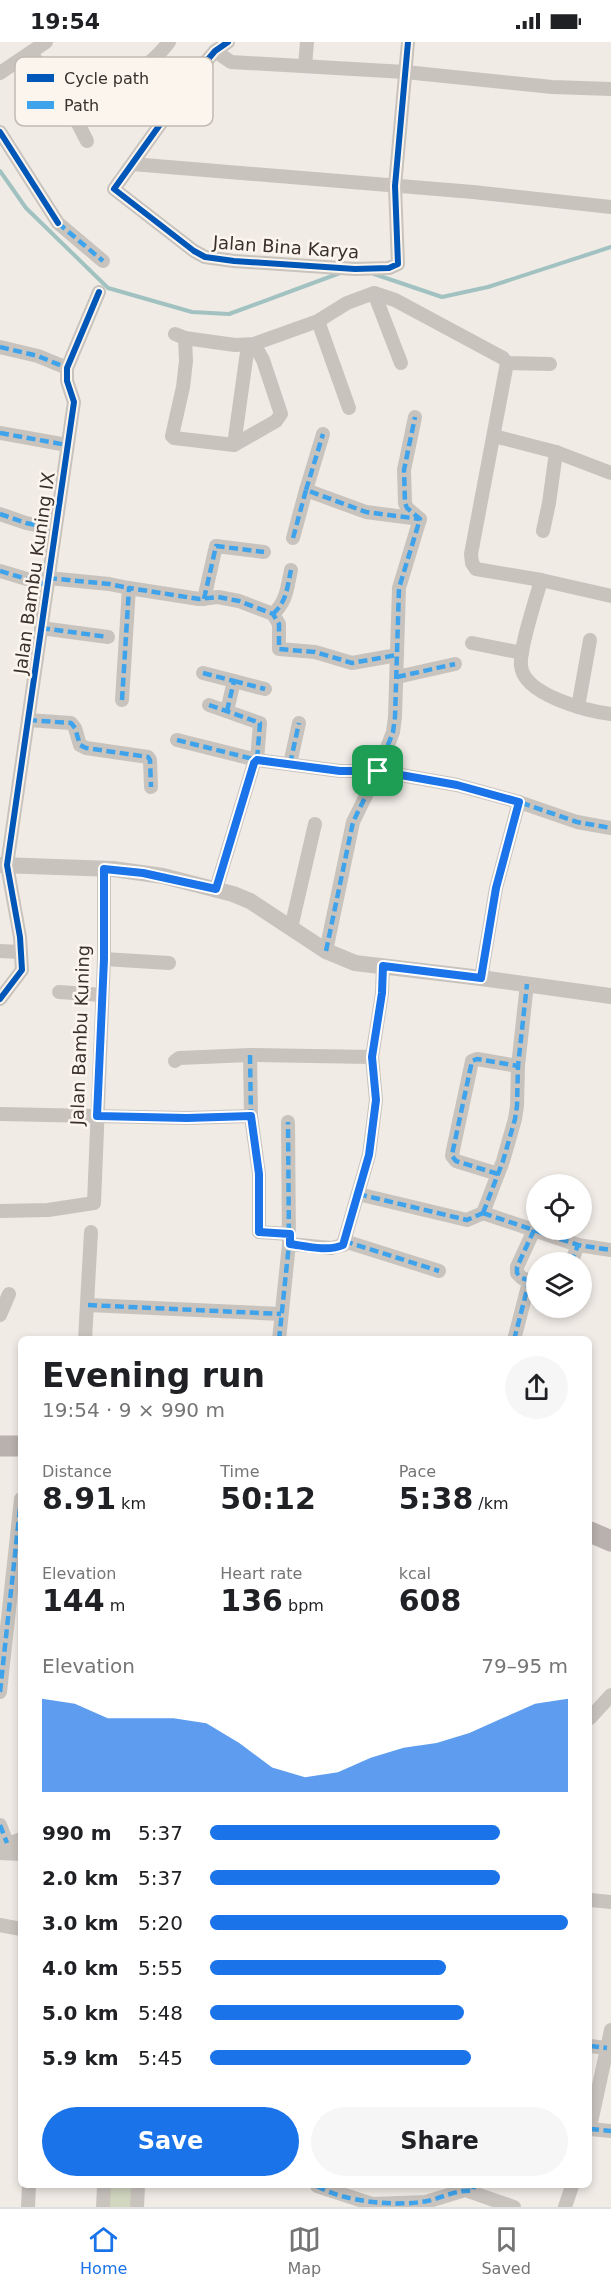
<!DOCTYPE html>
<meta charset="utf-8">
<style>
:root{--surface:#fff;--page:#f6f6f6;--text:#202124;--muted:#757577;--line:#e0e0e0;--accent:#1a73e8}
body{margin:0;font-family:"DejaVu Sans",sans-serif;background:var(--page);color:var(--text);height:100vh;display:flex;flex-direction:column;font-size:22px;white-space:nowrap}
*{box-sizing:border-box;margin:0}
p{font-size:20px;color:var(--muted)}
.icon{flex:none;width:33px;height:33px;fill:none;stroke:currentColor;stroke-width:2;stroke-linecap:round;stroke-linejoin:round}
.map{position:relative;flex:1;overflow:hidden}
.details{position:absolute;left:18px;top:1294px;width:574px;height:852px;display:flex;flex-direction:column;background:var(--surface);border-radius:9px;box-shadow:0 3px 9px #0003}
.details>*{flex:none}
.controls{position:absolute;left:526px;top:1132px;display:grid;gap:12px}
.controls a{display:grid;place-items:center;width:66px;height:66px;border-radius:50%;background:var(--surface);box-shadow:0 3px 9px #0003;font-size:30px}
.pin{position:absolute;display:grid;place-items:center;width:51px;height:51px;color:#fff;margin:-26px;border-radius:12px;box-shadow:0 3px 9px #0006}
.round{display:grid;place-items:center;flex:none;width:63px;height:63px;border-radius:32px;background:var(--page)}
.headline{display:flex;align-items:center;justify-content:space-between;height:102px;padding:0 24px}
h1{font-size:33px;font-weight:600;line-height:45px}
.metrics{display:grid;grid-template-columns:repeat(3,1fr);gap:9px;height:102px;padding:6px 24px}
.metrics div{display:grid;align-content:center}
.metrics b{font-size:30px;font-weight:600}
.metrics small{font-size:16px;font-weight:400}
.metrics p{font-size:16px}
.chart{height:168px;padding:12px 24px}
.chart p{display:flex;justify-content:space-between}
.chart svg{width:100%;height:108px;margin-top:6px;fill:var(--accent);opacity:.7}
.action{display:flex;gap:12px;margin-top:auto;padding:12px 24px}
.action a{flex:1;height:69px;border-radius:36px;background:var(--accent);color:#fff;font-size:24px;font-weight:600;line-height:69px;text-align:center}
.action a+a{background:var(--page);color:var(--text)}
ul{padding:0 24px;list-style:none;font-size:20px}
li{display:grid;grid-template-columns:96px 72px 1fr;align-items:center;height:45px}
li i{height:15px;border-radius:8px;background:var(--accent)}
.status{display:flex;justify-content:space-between;align-items:center;height:42px;padding:0 30px;background:var(--surface);direction:ltr}
.status svg{height:16px;fill:currentColor}
.dock{display:flex;justify-content:space-around;align-items:center;height:84px;border-top:2px solid var(--line);background:var(--surface);font-size:16px;color:var(--muted)}
.dock a{display:grid;justify-items:center;gap:3px}
.dock .selected{color:var(--accent)}
.map>svg:first-child{display:block}
.green{fill:#d1d6bf}
.lines{fill:none;stroke-linecap:round;stroke-linejoin:round}
.stream{stroke:#a1c2c1;stroke-width:4}
.minor{stroke:#c9c3be;stroke-width:14}
.tertiary{stroke:#c9c3be;stroke-width:16}
.primary{stroke:#b8b1ad;stroke-width:21}
.quiet{stroke:#3fa3eb;stroke-width:4.5;stroke-dasharray:9 4.5;stroke-linecap:butt}
.cycleway-casing{stroke:#fbf5ee;stroke-width:10}
.cycleway{stroke:#0057b8;stroke-width:6}
.route-casing{stroke:#fff;stroke-width:12}
.route{stroke:#1a73e8;stroke-width:8}
.labels{text-anchor:middle;dominant-baseline:central;stroke-width:5;stroke-linejoin:round;paint-order:stroke}
.street-label{font-size:18px;fill:#3b302b;stroke:#fbf5ee}
.key{fill:#fbf5ee;stroke:#c1bab4;stroke-width:1.5}
.key-label{font-size:16px;fill:#3b302b}
</style>
<div class="status"><b>19:54</b><svg viewBox="0 0 49 12"><path d="M0 12V9h3v3zM5 12V6h3v6zM10 12V3h3v9zM15 12V0h3v12zM26 1h20v11H26zM47 4h2v5h-2z"/></svg></div>
<div class="map">
<svg width="611" height="2165" viewBox="0 0 611 2165">
<rect width="100%" height="100%" fill="#f0ebe5"/>
<path class="green" d="M110 2144H132L131 2165H109Z"/>
<g class="lines">
<g class="stream">
<path d="M0 129 26 166 108 246 192 270 229 272 340 231"/>
<path d="M374 232 442 255 488 245 611 205"/>
</g>
<g class="minor">
<path d="M228 0 215 9 199 28 114 147 194 209 205 215 234 219 355 227 389 226 398 222 395 144 408 0"/>
<path d="M215 9 231 20 405 30 552 45 611 47"/>
<path d="M31 11 71 68 87 99"/>
<path d="M305 24 307 0"/>
<path d="M0 31 46 0"/>
<path d="M71 68C105 49 145 32 169 0"/>
<path d="M0 90 58 181 103 219"/>
<path d="M132 122 473 150 611 165"/>
<path d="M374 251 401 321"/>
<path d="M318 279 349 366"/>
<path d="M175 292 185 296 235 303 254 302 318 279 347 261 374 251 395 258 503 316 507 321 550 322"/>
<path d="M185 296 186 319 183 345 172 394 174 396 234 403 276 379 281 372 263 318 254 302"/>
<path d="M0 305 38 314 67 326"/>
<path d="M507 321 471 512 472 521 476 527 541 538 611 554"/>
<path d="M0 391 67 403"/>
<path d="M494 394 556 410 611 431"/>
<path d="M234 403 248 303"/>
<path d="M306 448 323 392"/>
<path d="M0 472 26 481 55 487"/>
<path d="M543 489 549 461 556 410"/>
<path d="M293 496 306 448 366 470 420 477"/>
<path d="M0 529 47 543"/>
<path d="M48 536 109 542 129 546"/>
<path d="M541 538C536 558 519 606 521 624 524 653 587 669 611 672"/>
<path d="M204 557 216 504 264 510"/>
<path d="M273 572C287 559 287 546 291 528"/>
<path d="M41 586 108 595"/>
<path d="M472 601 522 611"/>
<path d="M203 631 234 639 227 669"/>
<path d="M397 635 455 622"/>
<path d="M234 639 265 647"/>
<path d="M122 658 129 546 199 557 218 555 239 559 273 572 279 582V607L315 610 352 621 397 613"/>
<path d="M209 663 260 681 257 718 254 721 216 847"/>
<path d="M578 665 590 598"/>
<path d="M28 678 71 681 75 686 80 703 86 706 148 715 150 718 151 745"/>
<path d="M177 698 257 718 340 729H378L457 743 519 760 577 780 611 786"/>
<path d="M290 722 299 681"/>
<path d="M291 886 315 782"/>
<path d="M0 909 20 910"/>
<path d="M326 909 353 780 378 729 393 690 395 675 399 546 420 477 407 466 405 461 404 428 415 375"/>
<path d="M104 917 169 921"/>
<path d="M481 936 496 846 519 760"/>
<path d="M59 950 102 953"/>
<path d="M0 957 22 928 20 895 7 823 74 360 67 339V326L99 250"/>
<path d="M250 1013 251 1074"/>
<path d="M175 1019 179 1016 250 1013 372 1015"/>
<path d="M0 1072 187 1076 251 1074 259 1132V1190L289 1192"/>
<path d="M498 1132 456 1119 452 1114 453 1108 472 1019 477 1017 518 1024"/>
<path d="M358 1152 467 1178 483 1171"/>
<path d="M0 1169 48 1168 94 1161 104 917V827"/>
<path d="M483 1171 503 1119 515 1077 517 1064 518 1024 527 942"/>
<path d="M483 1171 578 1203 611 1208"/>
<path d="M534 1188 517 1225V1231L522 1236 537 1241"/>
<path d="M344 1199 439 1229"/>
<path d="M289 1202 331 1206 343 1203 369 1113 376 1058 372 1015 382 951 383 924"/>
<path d="M571 1221 578 1203"/>
<path d="M88 1263 281 1272"/>
<path d="M0 1273 9 1252"/>
<path d="M85 1298 91 1190"/>
<path d="M279 1298 289 1202 288 1080"/>
<path d="M514 1298 529 1240"/>
<path d="M0 1650 21 1457"/>
<path d="M590 1676 611 1653"/>
<path d="M0 1783 7 1801"/>
<path d="M0 1805 21 1797"/>
<path d="M0 1811 21 1812"/>
<path d="M590 1858 611 1860"/>
<path d="M0 1883 21 1887"/>
<path d="M590 2004 607 2006"/>
<path d="M590 2085 611 1988"/>
<path d="M590 2087 611 2089"/>
<path d="M317 2144 372 2162 426 2160 465 2148 514 2165"/>
<path d="M28 2165 29 2144"/>
<path d="M103 2165 104 2144"/>
<path d="M137 2165 138 2144"/>
<path d="M565 2165 572 2144"/>
</g>
<path class="tertiary" d="M0 823 113 827 163 834 233 852 250 859 326 909 355 921 481 936 611 954"/>
<g class="primary">
<path d="M0 1404H21"/>
<path d="M590 1490 611 1499"/>
</g>
<g class="quiet">
<path d="M58 181 103 219"/>
<path d="M0 305 38 314 67 326"/>
<path d="M0 391 67 403"/>
<path d="M306 448 323 392"/>
<path d="M0 472 26 481 55 487 56 482"/>
<path d="M293 496 306 448 366 470 420 477"/>
<path d="M0 529 47 543"/>
<path d="M48 536 109 542 129 546"/>
<path d="M204 557 216 504 264 510"/>
<path d="M273 572C287 559 287 546 291 528"/>
<path d="M41 586 108 595"/>
<path d="M203 631 234 639 227 669"/>
<path d="M397 635 455 622"/>
<path d="M234 639 265 647"/>
<path d="M122 658 129 546 199 557 218 555 239 559 273 572 279 582V607L315 610 352 621 397 613"/>
<path d="M209 663 260 681 257 718 254 721 216 847"/>
<path d="M28 678 71 681 75 686 80 703 86 706 148 715 150 718 151 745"/>
<path d="M177 698 257 718 340 729H378L457 743 519 760 577 780 611 786"/>
<path d="M290 722 299 681"/>
<path d="M326 909 353 780 378 729 393 690 395 675 399 546 420 477 407 466 405 461 404 428 415 375"/>
<path d="M382 941 383 924"/>
<path d="M250 1013 251 1074"/>
<path d="M187 1076 251 1074 259 1132V1190L289 1192"/>
<path d="M498 1132 456 1119 452 1114 453 1108 472 1019 477 1017 518 1024"/>
<path d="M358 1152 467 1178 483 1171"/>
<path d="M483 1171 503 1119 515 1077 517 1064 518 1024 527 942"/>
<path d="M483 1171 578 1203 611 1208"/>
<path d="M534 1188 517 1225V1231L522 1236 537 1241"/>
<path d="M344 1199 439 1229"/>
<path d="M289 1202 331 1206 343 1203 369 1113 376 1058 372 1015"/>
<path d="M571 1221 578 1203"/>
<path d="M88 1263 281 1272"/>
<path d="M279 1298 289 1202 288 1080"/>
<path d="M514 1298 529 1240"/>
<path d="M0 1650 21 1457"/>
<path d="M0 1783 7 1801"/>
<path d="M590 2004 607 2006"/>
<path d="M590 2087 611 2089"/>
<path d="M317 2144C344 2160 396 2165 427 2159 443 2156 456 2147 473 2149L474 2144"/>
</g>
<defs>
<g id="cycleway">
<path d="M228 0 215 9 199 28 114 147 194 209 205 215 234 219 355 227 389 226 398 222 395 144 408 0"/>
<path d="M0 90 58 181"/>
<path d="M0 957 22 928 20 895 7 823 74 360 67 339V326L99 250"/>
</g>
</defs>
<use href="#cycleway" class="cycleway-casing"/>
<use href="#cycleway" class="cycleway"/>
</g>
<g class="lines">
<defs>
<path id="route" d="M257 718 340 729H378L457 743 519 760 496 846 481 936 383 924 382 951 372 1015 376 1058 369 1113 343 1203C328 1210 305 1204 290 1202V1192L259 1190V1132L251 1074 187 1076 97 1074 104 917V827L143 831 216 847 254 721Z"/>
</defs>
<use href="#route" class="route-casing"/>
<use href="#route" class="route"/>
</g>
<g class="labels">
<g class="street-label">
<text transform="translate(286 205) rotate(4)">Jalan Bina Karya</text>
<text transform="translate(34 531) rotate(-82)">Jalan Bambu Kuning IX</text>
<text transform="translate(80 993) rotate(-88)">Jalan Bambu Kuning</text>
</g>
</g>
<rect x="15" y="15" width="198" height="69" rx="9" class="key"/>
<rect x="27" y="32" width="27" height="8" fill="#0057b8"/>
<rect x="27" y="59" width="27" height="8" fill="#3fa3eb"/>
<g class="key-label">
<text x="64" y="42">Cycle path</text>
<text x="64" y="69">Path</text>
</g>
</svg>
<div class="controls">
<a><svg class="icon" aria-label="locate" viewBox="0 0 24 24"><circle cx="12" cy="12" r="6"/><path d="M12 2v4M12 18v4M2 12h4M18 12h4"/></svg></a>
<a><svg class="icon" aria-label="layers" viewBox="0 0 24 24"><path d="M12 4l9 5-9 5-9-5zM3 14l9 5 9-5"/></svg></a>
</div>
<div class="pin" style="left:378px;top:729px;background:#1e9e55"><svg class="icon" aria-label="arrive" viewBox="0 0 24 24"><path d="M6 21V4h12l-3 4 3 4H6"/></svg></div>
<section class="details">
<div class="headline"><div><h1>Evening run</h1><p>19:54 · 9 × 990 m</p></div><a class="round"><svg class="icon" aria-label="share" viewBox="0 0 24 24"><path d="M12 15V3M7 8l5-5 5 5M5 13v7h14v-7"/></svg></a></div>
<div class="metrics">
<div><p>Distance</p><b>8.91<small> km</small></b></div>
<div><p>Time</p><b>50:12</b></div>
<div><p>Pace</p><b>5:38<small> /km</small></b></div>
</div>
<div class="metrics">
<div><p>Elevation</p><b>144<small> m</small></b></div>
<div><p>Heart rate</p><b>136<small> bpm</small></b></div>
<div><p>kcal</p><b>608</b></div>
</div>
<div class="chart"><p><span>Elevation</span>79–95 m</p>
<svg viewBox="0 0 160 44" preserveAspectRatio="none"><path d="M0 44V6L10 8L20 14L30 14L40 14L50 16L60 24L70 34L80 38L90 36L100 30L110 26L120 24L130 20L140 14L150 8L160 6V44z"/></svg>
</div>
<ul>
<li><b>990 m</b>5:37<i style="width:81%"></i></li>
<li><b>2.0 km</b>5:37<i style="width:81%"></i></li>
<li><b>3.0 km</b>5:20<i style="width:100%"></i></li>
<li><b>4.0 km</b>5:55<i style="width:66%"></i></li>
<li><b>5.0 km</b>5:48<i style="width:71%"></i></li>
<li><b>5.9 km</b>5:45<i style="width:73%"></i></li>
</ul>
<div class="action"><a>Save</a><a>Share</a></div>
</section>
</div>
<nav class="dock">
<a class="selected"><svg class="icon" aria-label="home" viewBox="0 0 24 24"><path d="M3 11l9-7 9 7M6 9v11h12V9"/></svg>Home</a>
<a><svg class="icon" aria-label="map" viewBox="0 0 24 24"><path d="M3 6l6-2 6 2 6-2v14l-6 2-6-2-6 2zM9 4v14M15 6v14"/></svg>Map</a>
<a><svg class="icon" aria-label="saved" viewBox="0 0 24 24"><path d="M7 4h10v16l-5-4-5 4z"/></svg>Saved</a>
</nav>
